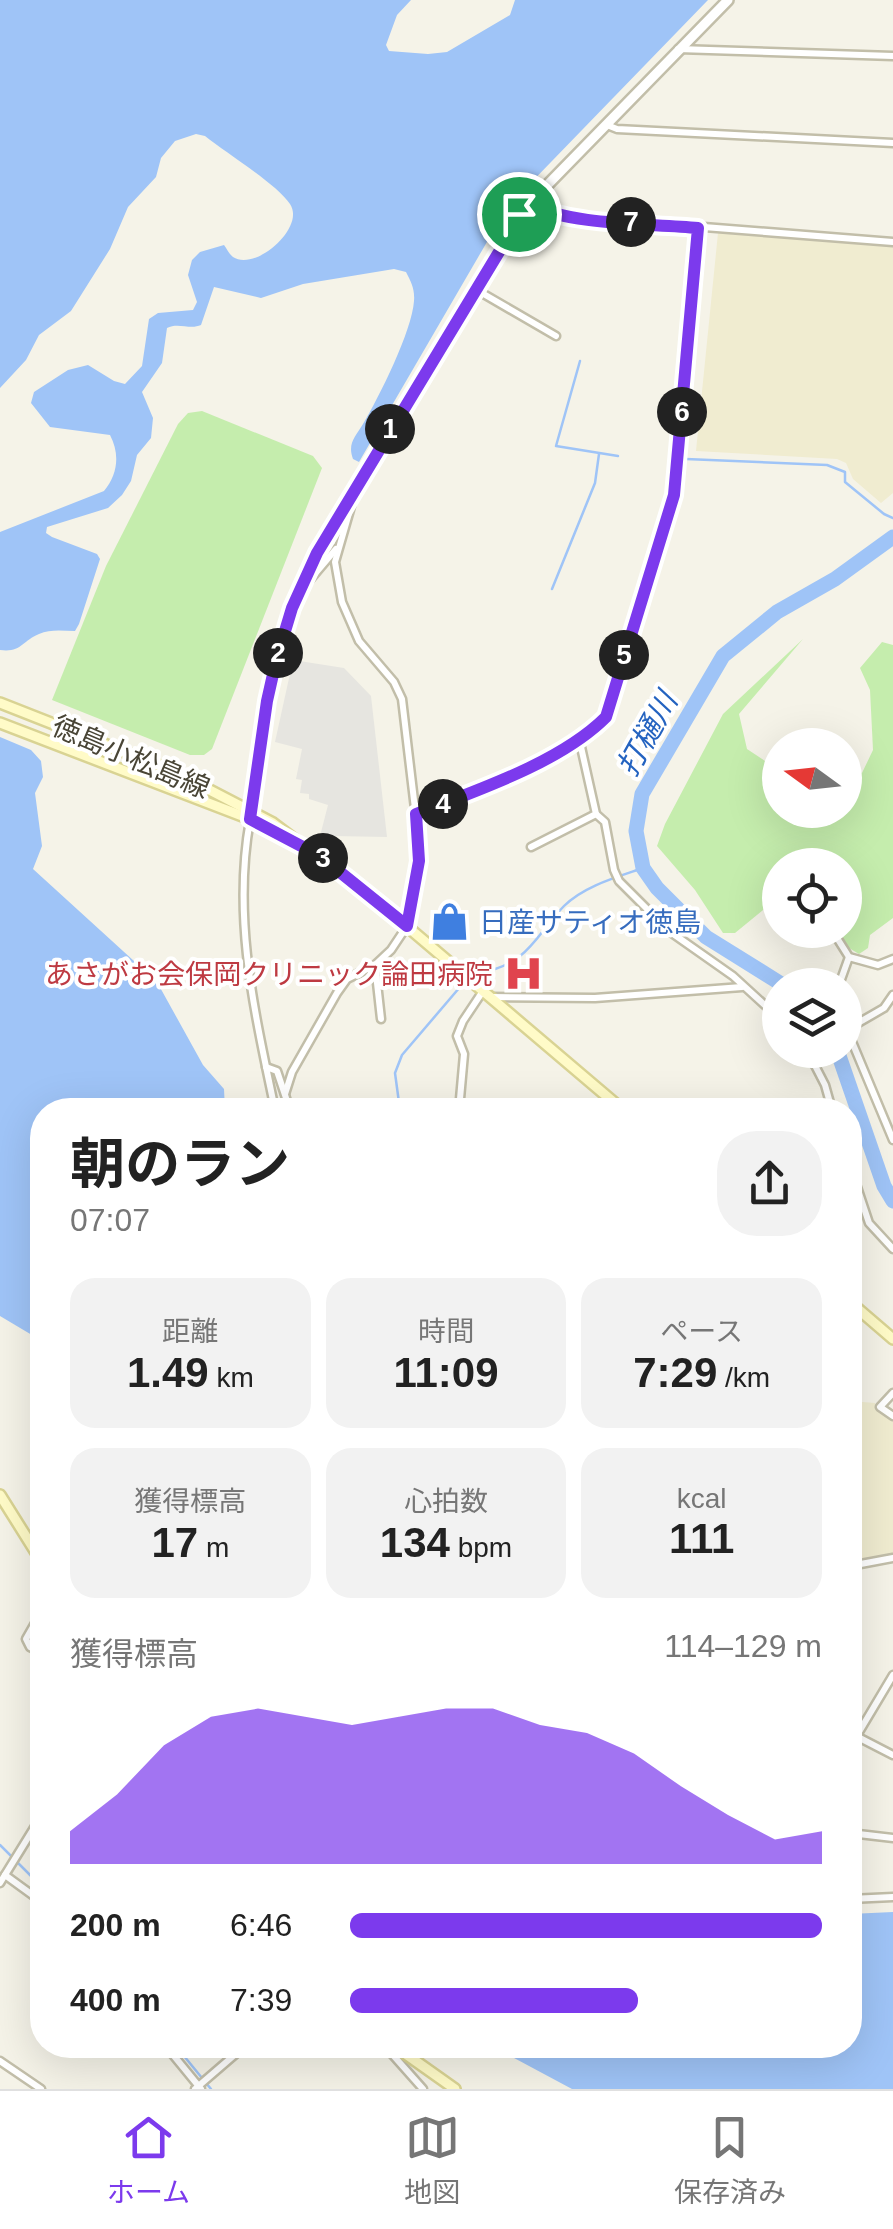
<!DOCTYPE html>
<html lang="ja">
<meta charset="utf-8">
<style>
:root{--surface:#fff;--page:#f2f2f2;--text:#222;--muted:#767676;--line:#e0e0e0;--accent:#7c3aed}
body{margin:0;font-family:Helvetica,"Noto Sans JP",sans-serif;background:var(--page);color:var(--text);height:100vh;display:flex;flex-direction:column;font-size:38px;white-space:nowrap}
*{box-sizing:border-box;margin:0}
p{font-size:32px;color:var(--muted)}
.icon{flex:none;width:55px;height:55px;fill:none;stroke:currentColor;stroke-width:2;stroke-linecap:round;stroke-linejoin:round}
.map{position:relative;flex:1;overflow:hidden}
.side{position:absolute;left:30px;top:1098px;width:832px;height:960px;display:flex;flex-direction:column;background:var(--surface);border-radius:40px;box-shadow:0 10px 40px #0002}
.side>*{flex:none}
.needle{width:65px;rotate:285deg}
.fabs{position:absolute;left:762px;top:728px;display:grid;gap:20px}
.fabs a{display:grid;place-items:center;width:100px;height:100px;border-radius:50%;background:var(--surface);box-shadow:0 10px 40px #0002;font-size:50px}
.pin{position:absolute;display:grid;place-items:center;width:85px;height:85px;color:#fff;margin:-42px;border:5px solid #fff;border-radius:50%;box-shadow:0 2px 10px #0007}
.km{position:absolute;width:50px;height:50px;margin:-25px;border-radius:50%;background:#222;color:#fff;font-size:28px;line-height:50px;text-align:center}
.round{display:grid;place-items:center;flex:none;width:105px;height:105px;border-radius:40px;background:var(--page)}
.overview{display:flex;align-items:center;justify-content:space-between;height:170px;padding:0 40px}
h1{font-size:55px;font-weight:700;line-height:75px}
.stats{display:grid;grid-template-columns:repeat(3,1fr);gap:15px;height:170px;padding:10px 40px}
.stats div{display:grid;align-content:center;border-radius:25px;background:var(--page);text-align:center}
.stats b{font-size:42px;font-weight:700}
.stats small{font-size:28px;font-weight:400}
.stats p{font-size:28px}
.chart{height:280px;padding:20px 40px}
.chart p{display:flex;justify-content:space-between}
.chart svg{width:100%;height:180px;margin-top:10px;fill:var(--accent);opacity:.7}
ul{padding:0 40px;list-style:none;font-size:32px}
li{display:grid;grid-template-columns:160px 120px 1fr;align-items:center;height:75px}
li i{height:25px;border-radius:12px;background:var(--accent)}
.tab-bar{display:flex;justify-content:space-around;align-items:center;height:140px;border-top:2px solid var(--line);background:var(--surface);font-size:28px;color:var(--muted)}
.tab-bar a{display:grid;justify-items:center;gap:5px}
.tab-bar .on{color:var(--accent)}
.map>svg:first-child{display:block}
.education{fill:#f0ecd0}
.green{fill:#c5edad}
.parking{fill:#e6e5e0}
.water{fill:#9fc4f7}
.lines{fill:none;stroke-linecap:round;stroke-linejoin:round}
.stream{stroke:#9fc4f7;stroke-width:2.5}
.river{stroke:#9fc4f7;stroke-width:15}
.minor-casing{stroke:#c2bea9;stroke-width:11}
.tertiary-casing{stroke:#c2bea9;stroke-width:14}
.secondary-casing{stroke:#d9d393;stroke-width:14}
.minor{stroke:#fff;stroke-width:6}
.tertiary{stroke:#fff;stroke-width:9}
.secondary{stroke:#fffbc8;stroke-width:9}
.route-casing{stroke:#fff;stroke-width:20}
.route{stroke:#7c3aed;stroke-width:12}
.labels{text-anchor:middle;dominant-baseline:central;stroke-width:8;stroke-linejoin:round;paint-order:stroke}
.street-label{font-size:28px;fill:#494536;stroke:#fff}
.shop-label{font-size:28px;fill:#366cbe;stroke:#fff;text-anchor:start}
.health-label{font-size:28px;fill:#be3a42;stroke:#fff;text-anchor:end}
.water-label{font-size:30px;font-style:italic;fill:#2463c0;stroke:#fff}
</style>
<div class="map">
<svg width="893" height="2089" viewBox="0 0 893 2089">
<rect width="100%" height="100%" fill="#f5f3e8"/>
<g class="education">
<path d="M718 233 893 246V493L881 503 853 479 846 463 837 459 696 451Z"/>
<path d="M850 1401 875 1403 876 1408 893 1420V1554L850 1563Z"/>
</g>
<g class="green">
<path d="M202 411 313 456 322 468 212 749 204 755H190L52 700 106 566 178 424 188 413Z"/>
<path d="M803 639 739 714 747 749 780 771V810H845V762L862 773 873 750 870 690 860 668 882 642 893 645V918L870 935 868 948 859 954 844 945 838 930H845V865H780V896L735 933H723L695 890 657 846 665 824 723 714Z"/>
</g>
<path class="parking" d="M293 660 344 668 371 696 387 837 333 836 332 849 319 840 328 805 309 799V794L300 793 302 780 296 779 302 749 275 742Z"/>
<g class="water">
<path d="M0 0H411L397 15 386 45 389 51 428 54 447 52 510 15 515 0H708L520 194 498 223 359 462 353 459C347 443 356 436 363 424 379 397 412 331 414 301 415 289 411 282 406 272L394 269 303 284 261 298 214 287 201 325C190 330 178 322 167 328L162 363 142 392 153 418 151 438 137 455 131 481 122 495 108 508 47 527 46 533 52 537 97 554 100 559 79 624 75 631C63 631 50 629 39 634 22 641 21 653 0 650V532L104 491C118 474 120 454 110 435L50 427 31 403 34 392 68 370 88 365 114 381 125 384 142 366 149 319 158 313 193 310 197 302 188 275 192 260 200 252 224 245C227 249 229 254 233 257 255 272 306 228 290 204 277 184 226 153 205 136L196 134 175 141 161 158 156 177 128 207 110 249 71 311 39 335 26 360 0 388Z"/>
<path d="M0 737 31 750 41 761 43 777 35 793 42 846 33 869 157 982 203 1065 224 1089 225 1110H42V1341L0 1316Z"/>
<path d="M893 1912V2089H572L490 2045H850V1914Z"/>
</g>
<g class="lines">
<g class="stream">
<path d="M580 361 556 446 618 456"/>
<path d="M686 459 827 465 845 472V482L884 514 893 518"/>
<path d="M552 589 595 483 599 454"/>
<path d="M480 973C530 963 534 937 564 906 584 886 617 877 643 868"/>
<path d="M400 1110 395 1073 402 1055 460 987"/>
<path d="M0 1845 42 1887"/>
<path d="M175 2045 211 2089"/>
</g>
<g class="river">
<path d="M783 985 706 937 657 888 643 868 636 831 642 794 723 656 777 612 835 579 893 537"/>
<path d="M837 1050 884 1186 893 1201"/>
</g>
<defs>
<g id="minor">
<path d="M678 49 893 56"/>
<path d="M607 125 617 129 893 143"/>
<path d="M528 204 541 210 590 218 893 242"/>
<path d="M475 289 556 336"/>
<path d="M308 582 336 549"/>
<path d="M416 814 500 782 545 758 597 726 611 708 620 665 674 495 698 228"/>
<path d="M596 814 605 822 614 870 619 881 669 931 733 976 780 1019"/>
<path d="M250 820C232 919 255 1013 275 1110"/>
<path d="M531 847 596 814 579 738"/>
<path d="M832 930 849 957 878 965 893 959"/>
<path d="M375 965 381 1019"/>
<path d="M839 985 849 957"/>
<path d="M491 997 595 998 742 987"/>
<path d="M845 1025 893 1140"/>
<path d="M846 1030 884 1008 893 995"/>
<path d="M807 1050 825 1085 832 1110"/>
<path d="M266 1067 277 1071 290 1110"/>
<path d="M285 1094 292 1072 337 993 347 979 375 965 391 950 407 926 412 912 420 851 402 699 394 682 359 641 342 602 335 562 352 503 351 495"/>
<path d="M459 1110 464 1054 457 1036 463 1021 483 991"/>
<path d="M850 1166 869 1223 893 1249"/>
<path d="M893 1393 880 1407 893 1416"/>
<path d="M36 1554 37 1569 42 1578"/>
<path d="M850 1566 893 1558"/>
<path d="M42 1611 26 1639 30 1647 42 1653"/>
<path d="M856 1736 893 1755"/>
<path d="M850 1747 893 1675"/>
<path d="M850 1833 893 1838"/>
<path d="M5 1875 42 1902"/>
<path d="M0 1883 42 1815"/>
<path d="M850 1899 893 1897"/>
<path d="M165 2045 201 2089"/>
<path d="M384 2045 423 2089"/>
<path d="M0 2061 41 2089"/>
<path d="M195 2089 246 2045"/>
</g>
<path id="tertiary" d="M250 817C258 778 260 739 267 701 279 636 304 577 335 519L519 214 728 0"/>
<g id="secondary">
<path d="M0 703 173 771 273 823 383 906 623 1110"/>
<path d="M0 723 250 819 284 837"/>
<path d="M850 1302 893 1339"/>
<path d="M0 1495 42 1562"/>
<path d="M393 2045 455 2089"/>
</g>
</defs>
<use href="#minor" class="minor-casing"/>
<use href="#tertiary" class="tertiary-casing"/>
<use href="#secondary" class="secondary-casing"/>
<use href="#minor" class="minor"/>
<use href="#tertiary" class="tertiary"/>
<use href="#secondary" class="secondary"/>
</g>
<g class="lines">
<defs>
<path id="route" d="M528 204C573 226 648 223 698 228L674 495 606 717C560 763 475 791 416 814L419 861 407 926 320 856 250 819 267 701 276 661 292 608 317 553Z"/>
</defs>
<use href="#route" class="route-casing"/>
<use href="#route" class="route"/>
</g>
<defs>
<symbol id="shop-bare" viewBox="-9 -9 18 18"><path d="M-5-2.5h2.3a2.7 3.5 0 0 1 5.4 0H5L5.5 6h-11ZM-1.5-2.5h3a1.5 2.3 0 0 0-3 0Z" fill="#3f7fe0" stroke="#fff" stroke-width="2.5" paint-order="stroke"/></symbol>
<symbol id="hospital-bare" viewBox="-9 -9 18 18"><path d="M-5-5h3v3.5h4V-5h3V5h-3V1.5h-4V5h-3Z" fill="#e0444e" stroke="#fff" stroke-width="2.5" paint-order="stroke"/></symbol>
</defs>
<g fill-rule="evenodd">
<use href="#shop-bare" x="422" y="894" width="55" height="55"/>
<use href="#hospital-bare" x="496" y="946" width="55" height="55"/>
</g>
<g class="labels">
<g class="street-label">
<text transform="translate(131 757) rotate(23)">徳島小松島線</text>
</g>
<g class="shop-label">
<text x="479" y="922">日産サティオ徳島</text>
</g>
<g class="health-label">
<text x="493" y="974">あさがお会保岡クリニック論田病院</text>
</g>
<g class="water-label">
<text transform="translate(647 734) rotate(-61)">打樋川</text>
</g>
</g>
</svg>
<div class="fabs">
<a><svg class="needle" viewBox="-14 -14 28 28"><path d="M0-13l5 13h-10z" fill="#e53935"/><path d="M0 13l5-13h-10z" fill="#767676"/></svg></a>
<a><svg class="icon" aria-label="locate" viewBox="0 0 24 24"><circle cx="12" cy="12" r="6"/><path d="M12 2v4M12 18v4M2 12h4M18 12h4"/></svg></a>
<a><svg class="icon" aria-label="layers" viewBox="0 0 24 24"><path d="M12 4l9 5-9 5-9-5zM3 14l9 5 9-5"/></svg></a>
</div>
<div class="pin" style="left:519px;top:214px;background:#1e9e55"><svg class="icon" aria-label="arrive" viewBox="0 0 24 24"><path d="M6 21V4h12l-3 4 3 4H6"/></svg></div>
<b class="km" style="left:390px;top:429px">1</b>
<b class="km" style="left:278px;top:653px">2</b>
<b class="km" style="left:323px;top:858px">3</b>
<b class="km" style="left:443px;top:804px">4</b>
<b class="km" style="left:624px;top:655px">5</b>
<b class="km" style="left:682px;top:412px">6</b>
<b class="km" style="left:631px;top:222px">7</b>
<section class="side">
<div class="overview"><div><h1>朝のラン</h1><p>07:07</p></div><a class="round"><svg class="icon" aria-label="share" viewBox="0 0 24 24"><path d="M12 15V3M7 8l5-5 5 5M5 13v7h14v-7"/></svg></a></div>
<div class="stats">
<div><p>距離</p><b>1.49<small> km</small></b></div>
<div><p>時間</p><b>11:09</b></div>
<div><p>ペース</p><b>7:29<small> /km</small></b></div>
</div>
<div class="stats">
<div><p>獲得標高</p><b>17<small> m</small></b></div>
<div><p>心拍数</p><b>134<small> bpm</small></b></div>
<div><p>kcal</p><b>111</b></div>
</div>
<div class="chart"><p><span>獲得標高</span>114–129 m</p>
<svg viewBox="0 0 160 44" preserveAspectRatio="none"><path d="M0 44V36L10 27L20 15L30 8L40 6L50 8L60 10L70 8L80 6L90 6L100 10L110 12L120 17L130 25L140 32L150 38L160 36V44z"/></svg>
</div>
<ul>
<li><b>200 m</b>6:46<i style="width:100%"></i></li>
<li><b>400 m</b>7:39<i style="width:61%"></i></li>
</ul>
</section>
</div>
<nav class="tab-bar">
<a class="on"><svg class="icon" aria-label="home" viewBox="0 0 24 24"><path d="M3 11l9-7 9 7M6 9v11h12V9"/></svg>ホーム</a>
<a><svg class="icon" aria-label="map" viewBox="0 0 24 24"><path d="M3 6l6-2 6 2 6-2v14l-6 2-6-2-6 2zM9 4v14M15 6v14"/></svg>地図</a>
<a><svg class="icon" aria-label="saved" viewBox="0 0 24 24"><path d="M7 4h10v16l-5-4-5 4z"/></svg>保存済み</a>
</nav>
